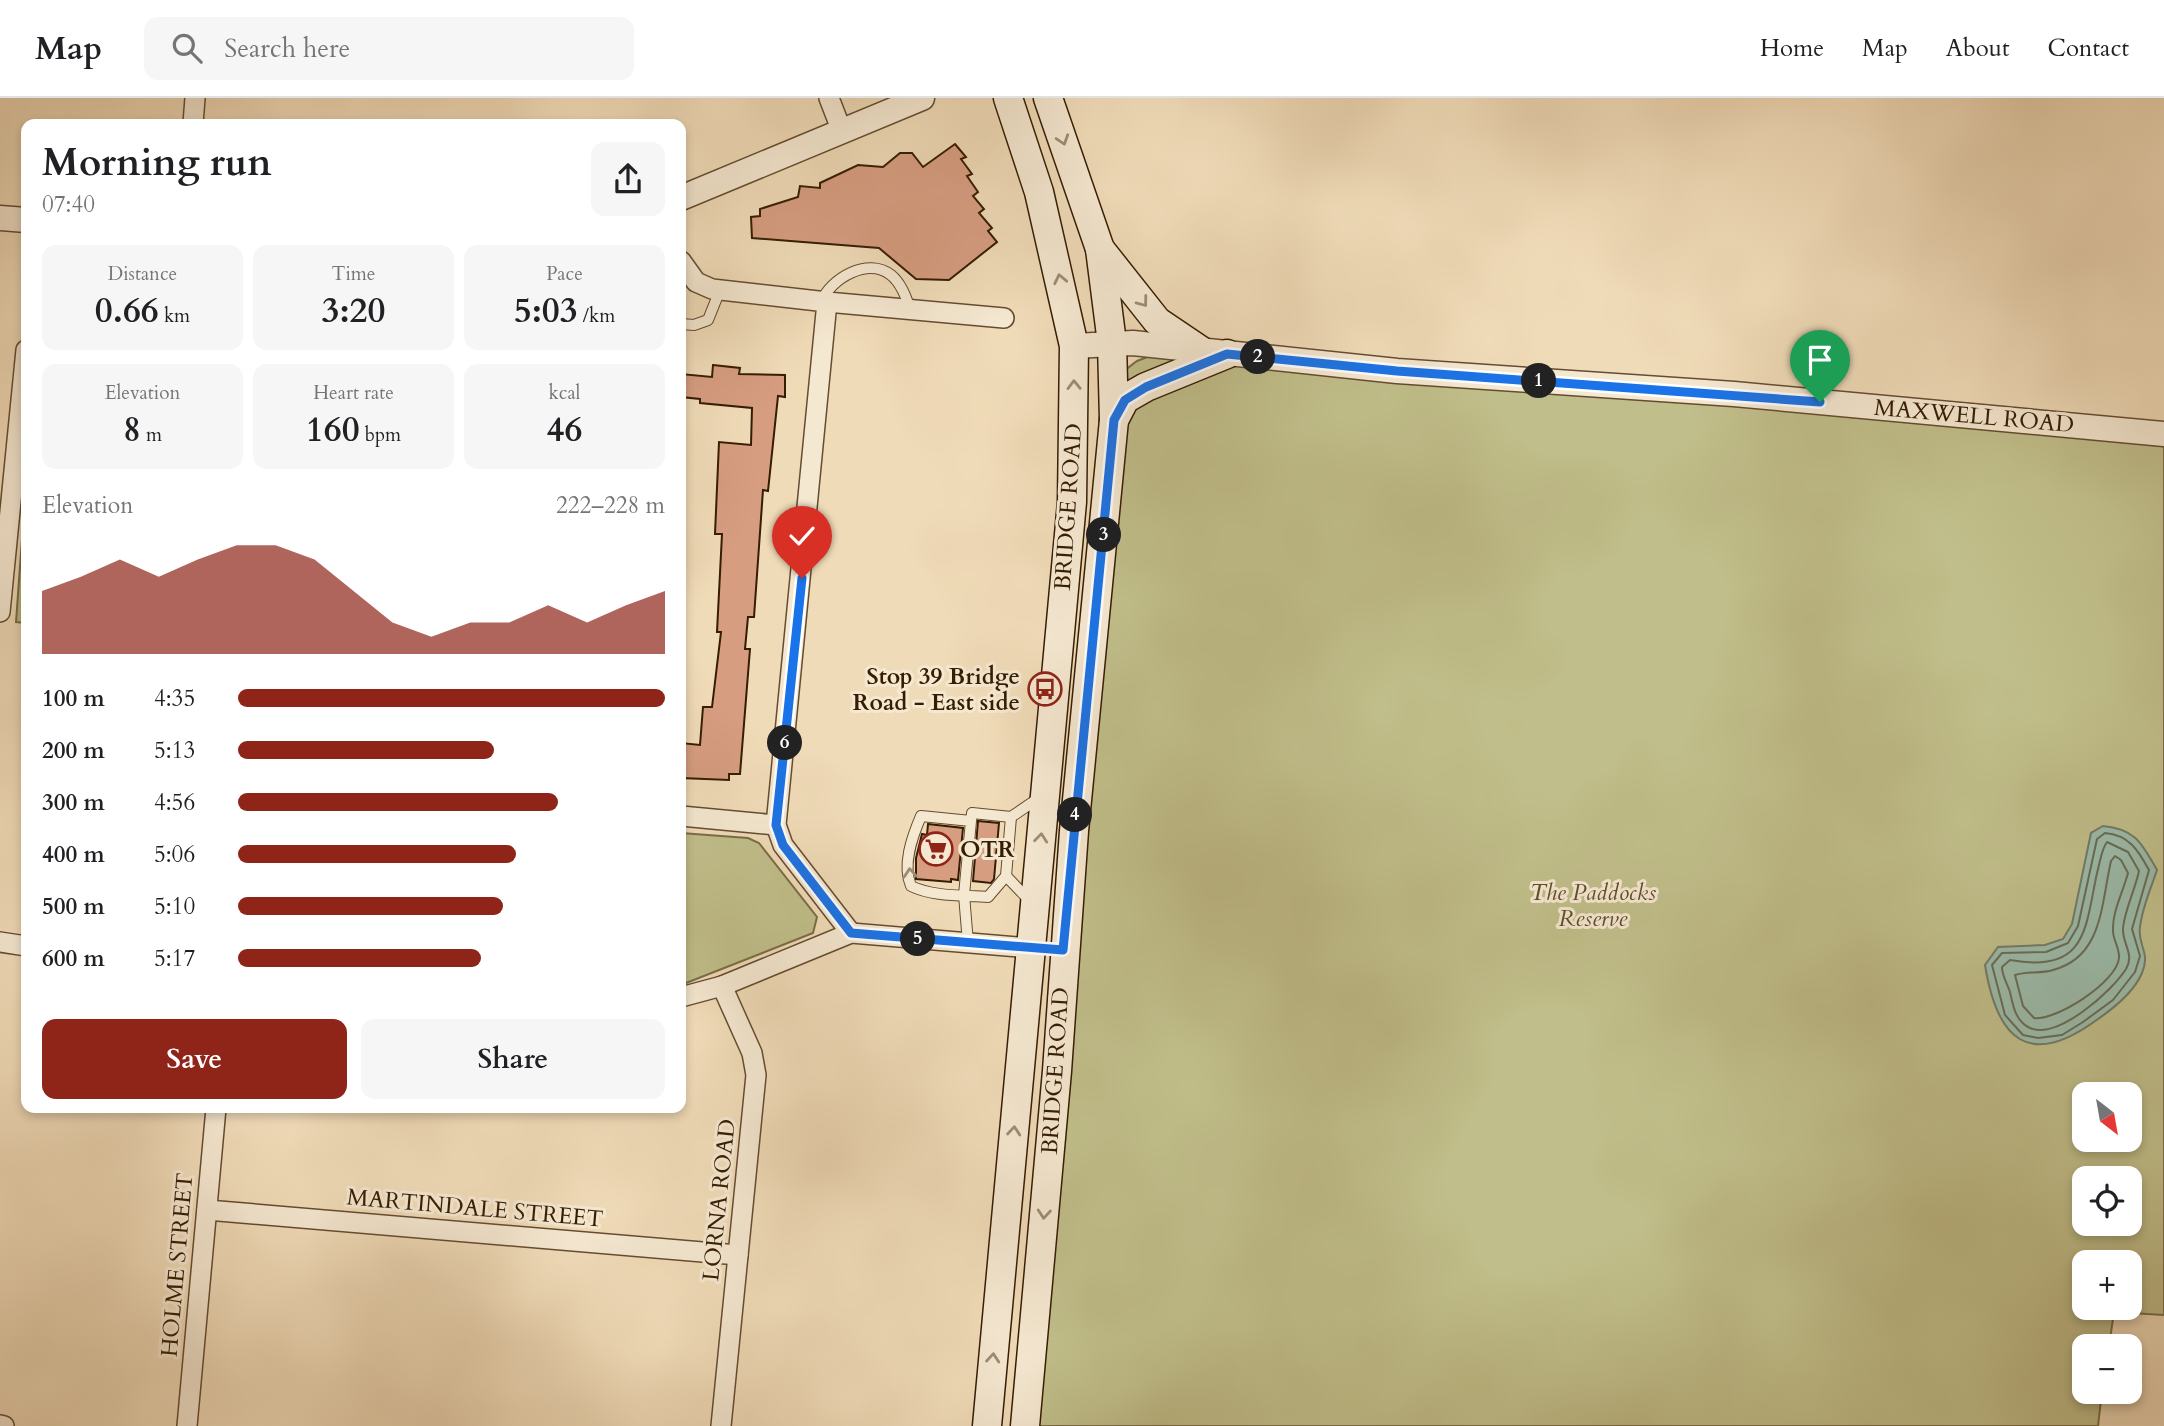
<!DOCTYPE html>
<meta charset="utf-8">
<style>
:root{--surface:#fff;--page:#f6f6f6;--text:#202124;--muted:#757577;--line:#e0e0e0;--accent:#8f2418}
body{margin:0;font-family:Cardo,serif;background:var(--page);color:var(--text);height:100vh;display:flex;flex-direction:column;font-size:26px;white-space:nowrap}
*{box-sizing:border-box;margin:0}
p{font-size:23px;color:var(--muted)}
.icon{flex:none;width:38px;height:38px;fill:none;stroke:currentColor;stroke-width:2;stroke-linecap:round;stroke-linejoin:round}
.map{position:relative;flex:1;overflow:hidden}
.panel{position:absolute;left:21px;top:21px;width:665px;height:994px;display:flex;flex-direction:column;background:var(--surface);border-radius:14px;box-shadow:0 4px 10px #0003}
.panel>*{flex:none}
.needle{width:46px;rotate:149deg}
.buttons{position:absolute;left:2072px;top:984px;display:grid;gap:14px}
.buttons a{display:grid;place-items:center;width:70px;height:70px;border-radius:14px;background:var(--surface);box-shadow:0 4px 10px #0003;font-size:35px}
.pin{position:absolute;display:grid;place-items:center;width:60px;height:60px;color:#fff;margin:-72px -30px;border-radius:50% 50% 50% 0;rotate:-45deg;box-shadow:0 0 7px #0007}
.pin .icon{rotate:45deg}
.km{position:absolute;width:35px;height:35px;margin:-18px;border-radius:50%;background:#222;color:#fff;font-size:19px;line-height:35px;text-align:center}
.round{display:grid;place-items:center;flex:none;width:74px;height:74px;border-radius:14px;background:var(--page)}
.headline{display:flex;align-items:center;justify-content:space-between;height:119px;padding:0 21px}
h1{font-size:38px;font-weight:800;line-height:52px}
.figures{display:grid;grid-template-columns:repeat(3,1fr);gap:10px;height:119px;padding:7px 21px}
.figures div{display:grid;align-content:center;border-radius:14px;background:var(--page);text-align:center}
.figures b{font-size:35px;font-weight:800}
.figures small{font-size:19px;font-weight:400}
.figures p{font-size:19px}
.chart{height:196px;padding:14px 21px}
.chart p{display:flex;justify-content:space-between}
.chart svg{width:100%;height:126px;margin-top:7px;fill:var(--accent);opacity:.7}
.primary-button{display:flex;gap:14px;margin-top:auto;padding:14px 21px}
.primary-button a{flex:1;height:80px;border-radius:14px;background:var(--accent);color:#fff;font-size:28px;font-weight:800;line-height:80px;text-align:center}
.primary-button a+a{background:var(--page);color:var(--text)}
ul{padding:0 21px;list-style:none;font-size:23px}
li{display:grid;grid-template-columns:112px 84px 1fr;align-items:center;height:52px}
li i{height:18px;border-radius:9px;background:var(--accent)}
header{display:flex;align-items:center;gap:42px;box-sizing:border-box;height:98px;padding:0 35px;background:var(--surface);border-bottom:2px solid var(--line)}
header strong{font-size:33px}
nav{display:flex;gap:38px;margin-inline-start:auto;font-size:24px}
.search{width:490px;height:63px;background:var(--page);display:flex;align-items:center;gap:18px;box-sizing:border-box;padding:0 24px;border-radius:14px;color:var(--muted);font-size:26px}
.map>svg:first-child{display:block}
.green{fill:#c0be8a;stroke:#7a6d46;stroke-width:2;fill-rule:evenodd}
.water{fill:#9bbbaa;stroke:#727b67;stroke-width:2}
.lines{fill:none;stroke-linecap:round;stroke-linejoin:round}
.shore{stroke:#686c56;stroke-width:2}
.building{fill:#d79d81;stroke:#351c02;stroke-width:2}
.service-casing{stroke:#644c30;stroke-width:12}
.minor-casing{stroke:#644c30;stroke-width:22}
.tertiary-casing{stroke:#644c30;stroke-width:27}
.secondary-casing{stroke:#351c02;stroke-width:31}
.service{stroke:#f5e8d1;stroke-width:10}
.minor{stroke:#f5e8d1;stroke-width:19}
.tertiary{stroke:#f5e8d1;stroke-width:24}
.secondary{stroke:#f5e8d1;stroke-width:28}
.oneway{stroke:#9f8c74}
.route-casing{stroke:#fff;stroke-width:14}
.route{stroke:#1a73e8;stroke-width:9}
.labels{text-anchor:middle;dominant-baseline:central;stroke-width:6;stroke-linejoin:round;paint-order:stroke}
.street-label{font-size:23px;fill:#351c02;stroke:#f5e8d1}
.poi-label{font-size:23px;font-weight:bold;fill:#351c02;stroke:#f5e8d1;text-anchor:end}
.park-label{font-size:23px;font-style:italic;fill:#5f4d2b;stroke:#f5e8d1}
</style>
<header>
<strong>Map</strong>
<div class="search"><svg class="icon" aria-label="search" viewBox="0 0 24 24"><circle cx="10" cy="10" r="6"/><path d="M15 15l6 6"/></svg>Search here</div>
<nav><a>Home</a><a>Map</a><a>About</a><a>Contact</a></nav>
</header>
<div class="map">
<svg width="2164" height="1328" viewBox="0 0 2164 1328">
<rect width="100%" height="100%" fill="#f0dbb8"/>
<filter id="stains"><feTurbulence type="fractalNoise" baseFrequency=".00286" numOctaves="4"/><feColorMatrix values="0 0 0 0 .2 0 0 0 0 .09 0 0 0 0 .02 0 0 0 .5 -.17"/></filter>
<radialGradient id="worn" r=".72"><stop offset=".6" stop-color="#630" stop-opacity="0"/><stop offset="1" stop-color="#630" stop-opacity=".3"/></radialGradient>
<g class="green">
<path d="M1163 253 2164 337V1217L2114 1214 2109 1248H2084V1293H2102L2098 1328H1024L1116 279 1137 263ZM2084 996H2130V1041H2084ZM2084 1080H2130V1125H2084ZM2084 1164H2130V1209H2084Z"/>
<path d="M26 435V525L16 524 22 441Z"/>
<path d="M681 735 748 740 759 745 817 819 813 835 681 887Z"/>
</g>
<path class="water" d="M2103 728C2136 731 2142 746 2157 772 2151 790 2142 810 2140 829 2137 847 2151 854 2142 875 2134 894 2114 910 2098 921 2029 972 1997 942 1985 867L1998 849 2045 847 2063 841 2072 826 2091 735Z"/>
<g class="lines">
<g class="shore">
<path d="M2105 735C2129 737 2138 752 2149 772L2132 831 2140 858 2135 874 2113 902 2083 924 2062 937 2038 940 2023 937 2005 917 1992 867 2002 855 2046 854 2068 845 2078 828 2097 741Z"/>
<path d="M2107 744 2128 754 2139 773C2135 792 2125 811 2123 830 2122 846 2135 856 2126 871 2112 893 2058 942 2030 930 2015 923 2013 907 2010 894 2007 885 2002 878 2002 869L2010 862C2087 876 2085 831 2097 775 2100 765 2101 752 2107 744Z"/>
<path d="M2115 758 2121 762 2128 775C2123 794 2112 814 2113 833 2113 842 2120 851 2119 860 2117 884 2056 923 2034 920L2023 908 2015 877C2026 873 2041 876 2053 872 2103 859 2101 806 2111 763Z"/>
</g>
</g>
<g class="building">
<path d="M955 46 966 59 961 61 972 76 967 78 978 94 973 98 984 111 979 115 992 130 988 133 997 144 949 182 916 181 879 150 752 140 751 119 760 118V111L798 99 800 88 820 90V85L858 67 883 69 900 55H912L923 69Z"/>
<path d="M713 267 740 270 739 276 785 277V299L778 298 768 393 763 392 754 519H748L745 551H750L740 676H729V682L681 680V645L700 647 703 609H712L721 534H717L722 436H715L719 344 751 347 752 310 700 305V301L681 299V276L712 279Z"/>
<path d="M978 723 999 725 994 781 991 785 973 783Z"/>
<path d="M928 726 963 730 958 782 951 781V784L916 781V760L922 736 927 737Z"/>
</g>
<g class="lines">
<defs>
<g id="service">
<path d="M821 204C831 180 868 159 891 177 901 185 906 199 910 211"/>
<path d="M681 226 694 227 708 222 720 192"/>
<path d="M1011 719 1039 700"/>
<path d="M1006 778 1029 802"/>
<path d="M968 845 964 797 971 723 972 715 1011 719 1006 778 988 799C964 797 933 799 911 788 902 767 912 739 921 718L971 723"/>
</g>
<g id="minor">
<path d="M829 0 841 31"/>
<path d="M193 26 195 0"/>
<path d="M681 163 696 184 712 191 827 204 776 727 783 747 851 835"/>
<path d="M827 204 1004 220"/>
<path d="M0 514 26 252"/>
<path d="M681 718 776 727"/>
<path d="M0 844 26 848"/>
<path d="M681 899 722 888 851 835 1030 850"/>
<path d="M207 1112 738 1157"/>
<path d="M0 1327 4 1328"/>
<path d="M187 1328 216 1010"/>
<path d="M721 1328 756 977 752 955 722 888"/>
</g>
<g id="tertiary">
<path d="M681 100 922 0"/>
<path d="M0 120 26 122"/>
<path d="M1074 248 1133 245 1397 273 1734 296 2164 336"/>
</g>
<g id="secondary">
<path d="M1100 151 1157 223 1200 252"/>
<path d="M1114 322 1125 301 1146 289 1227 256"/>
<path d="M987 1328 1072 404 1074 248 1039 94 1008 0"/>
<path d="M1025 1328 1057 973 1074 733 1114 322 1112 245 1100 151 1048 0"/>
</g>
</defs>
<use href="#service" class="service-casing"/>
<use href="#minor" class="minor-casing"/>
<use href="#tertiary" class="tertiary-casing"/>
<use href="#secondary" class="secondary-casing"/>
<use href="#service" class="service"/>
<use href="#minor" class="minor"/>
<use href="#tertiary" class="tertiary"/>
<use href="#secondary" class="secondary"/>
</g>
<defs><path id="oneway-chevron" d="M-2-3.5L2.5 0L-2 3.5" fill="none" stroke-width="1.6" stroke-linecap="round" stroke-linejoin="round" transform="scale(1.75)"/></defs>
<g class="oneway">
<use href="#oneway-chevron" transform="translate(1063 42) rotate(72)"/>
<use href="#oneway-chevron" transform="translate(1060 181) rotate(-102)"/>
<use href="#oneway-chevron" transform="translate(1143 204) rotate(53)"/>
<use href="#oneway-chevron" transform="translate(1074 287) rotate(-91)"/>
<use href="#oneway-chevron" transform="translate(1041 740) rotate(-84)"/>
<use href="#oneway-chevron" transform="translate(910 775) rotate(-94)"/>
<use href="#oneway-chevron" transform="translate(1014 1033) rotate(-85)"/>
<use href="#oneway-chevron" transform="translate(1044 1116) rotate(95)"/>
<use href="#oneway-chevron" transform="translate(993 1260) rotate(-85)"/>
</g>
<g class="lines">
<defs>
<path id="route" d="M802 480 776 727 783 747 851 835 1063 852 1114 322 1125 302 1146 289 1227 256 1397 273 1820 304"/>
</defs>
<use href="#route" class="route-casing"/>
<use href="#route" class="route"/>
</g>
<defs>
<symbol id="bus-ring" viewBox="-11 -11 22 22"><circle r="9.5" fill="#f5e8d1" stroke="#8f2418" stroke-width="1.5"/><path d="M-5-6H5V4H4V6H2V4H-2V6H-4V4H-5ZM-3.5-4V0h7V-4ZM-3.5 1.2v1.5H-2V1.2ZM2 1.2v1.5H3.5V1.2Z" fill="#8f2418"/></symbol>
<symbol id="supermarket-ring" viewBox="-11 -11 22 22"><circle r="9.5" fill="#f5e8d1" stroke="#8f2418" stroke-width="1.5"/><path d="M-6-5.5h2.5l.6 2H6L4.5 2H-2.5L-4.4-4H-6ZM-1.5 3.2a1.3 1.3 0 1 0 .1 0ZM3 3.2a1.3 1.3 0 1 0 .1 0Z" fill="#8f2418"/></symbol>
</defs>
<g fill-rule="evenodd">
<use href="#bus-ring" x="1026" y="572" width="38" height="38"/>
<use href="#supermarket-ring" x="917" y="732" width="38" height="38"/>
</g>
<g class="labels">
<g class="street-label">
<text transform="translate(1974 318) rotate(5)">MAXWELL ROAD</text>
<text transform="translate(1068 409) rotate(-86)">BRIDGE ROAD</text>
<text transform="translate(1055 973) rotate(-86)">BRIDGE ROAD</text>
<text transform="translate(719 1102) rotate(-84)">LORNA ROAD</text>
<text transform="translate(475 1110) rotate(5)">MARTINDALE STREET</text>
<text transform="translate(177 1167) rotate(-85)">HOLME STREET</text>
</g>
<g class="poi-label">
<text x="1020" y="578">Stop 39 Bridge<tspan x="1020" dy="26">Road - East side</tspan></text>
<text x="960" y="751" text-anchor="start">OTR</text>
</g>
<g class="park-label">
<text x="1593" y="794">The Paddocks<tspan x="1593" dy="26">Reserve</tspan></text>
</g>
</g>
<rect width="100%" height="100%" filter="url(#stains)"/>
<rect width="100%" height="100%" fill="url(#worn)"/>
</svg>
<div class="buttons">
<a><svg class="needle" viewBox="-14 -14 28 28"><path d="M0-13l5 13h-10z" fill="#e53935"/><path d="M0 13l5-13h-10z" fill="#757577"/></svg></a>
<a><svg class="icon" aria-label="locate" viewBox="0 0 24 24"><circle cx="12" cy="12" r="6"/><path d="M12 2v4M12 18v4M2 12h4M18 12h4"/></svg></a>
<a>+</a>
<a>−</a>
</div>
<div class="pin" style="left:1820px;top:304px;background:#1e9e55"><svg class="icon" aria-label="arrive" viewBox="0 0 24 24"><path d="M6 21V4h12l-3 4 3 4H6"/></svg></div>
<div class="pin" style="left:802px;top:480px;background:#d93025"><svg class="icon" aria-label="check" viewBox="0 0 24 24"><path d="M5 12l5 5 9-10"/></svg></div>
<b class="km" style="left:1539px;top:283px">1</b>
<b class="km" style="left:1258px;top:259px">2</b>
<b class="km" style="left:1104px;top:437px">3</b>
<b class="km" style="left:1075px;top:717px">4</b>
<b class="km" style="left:918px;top:841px">5</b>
<b class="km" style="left:785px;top:645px">6</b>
<section class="panel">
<div class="headline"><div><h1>Morning run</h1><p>07:40</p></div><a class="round"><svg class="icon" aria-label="share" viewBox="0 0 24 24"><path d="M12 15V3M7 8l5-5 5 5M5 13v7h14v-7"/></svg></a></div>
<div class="figures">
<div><p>Distance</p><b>0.66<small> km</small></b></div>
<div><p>Time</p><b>3:20</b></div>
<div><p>Pace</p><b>5:03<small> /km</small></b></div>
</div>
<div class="figures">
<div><p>Elevation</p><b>8<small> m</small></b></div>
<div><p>Heart rate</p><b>160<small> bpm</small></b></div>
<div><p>kcal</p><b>46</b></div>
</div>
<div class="chart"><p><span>Elevation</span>222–228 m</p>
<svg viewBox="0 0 160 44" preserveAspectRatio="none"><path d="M0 44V22L10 17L20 11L30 17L40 11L50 6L60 6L70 11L80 22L90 33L100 38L110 33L120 33L130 27L140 33L150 27L160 22V44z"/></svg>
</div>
<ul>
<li><b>100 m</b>4:35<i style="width:100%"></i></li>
<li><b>200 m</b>5:13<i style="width:60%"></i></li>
<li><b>300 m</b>4:56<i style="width:75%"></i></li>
<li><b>400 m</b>5:06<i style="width:65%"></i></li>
<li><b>500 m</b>5:10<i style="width:62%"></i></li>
<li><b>600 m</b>5:17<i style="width:57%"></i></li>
</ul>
<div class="primary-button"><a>Save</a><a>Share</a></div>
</section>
</div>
